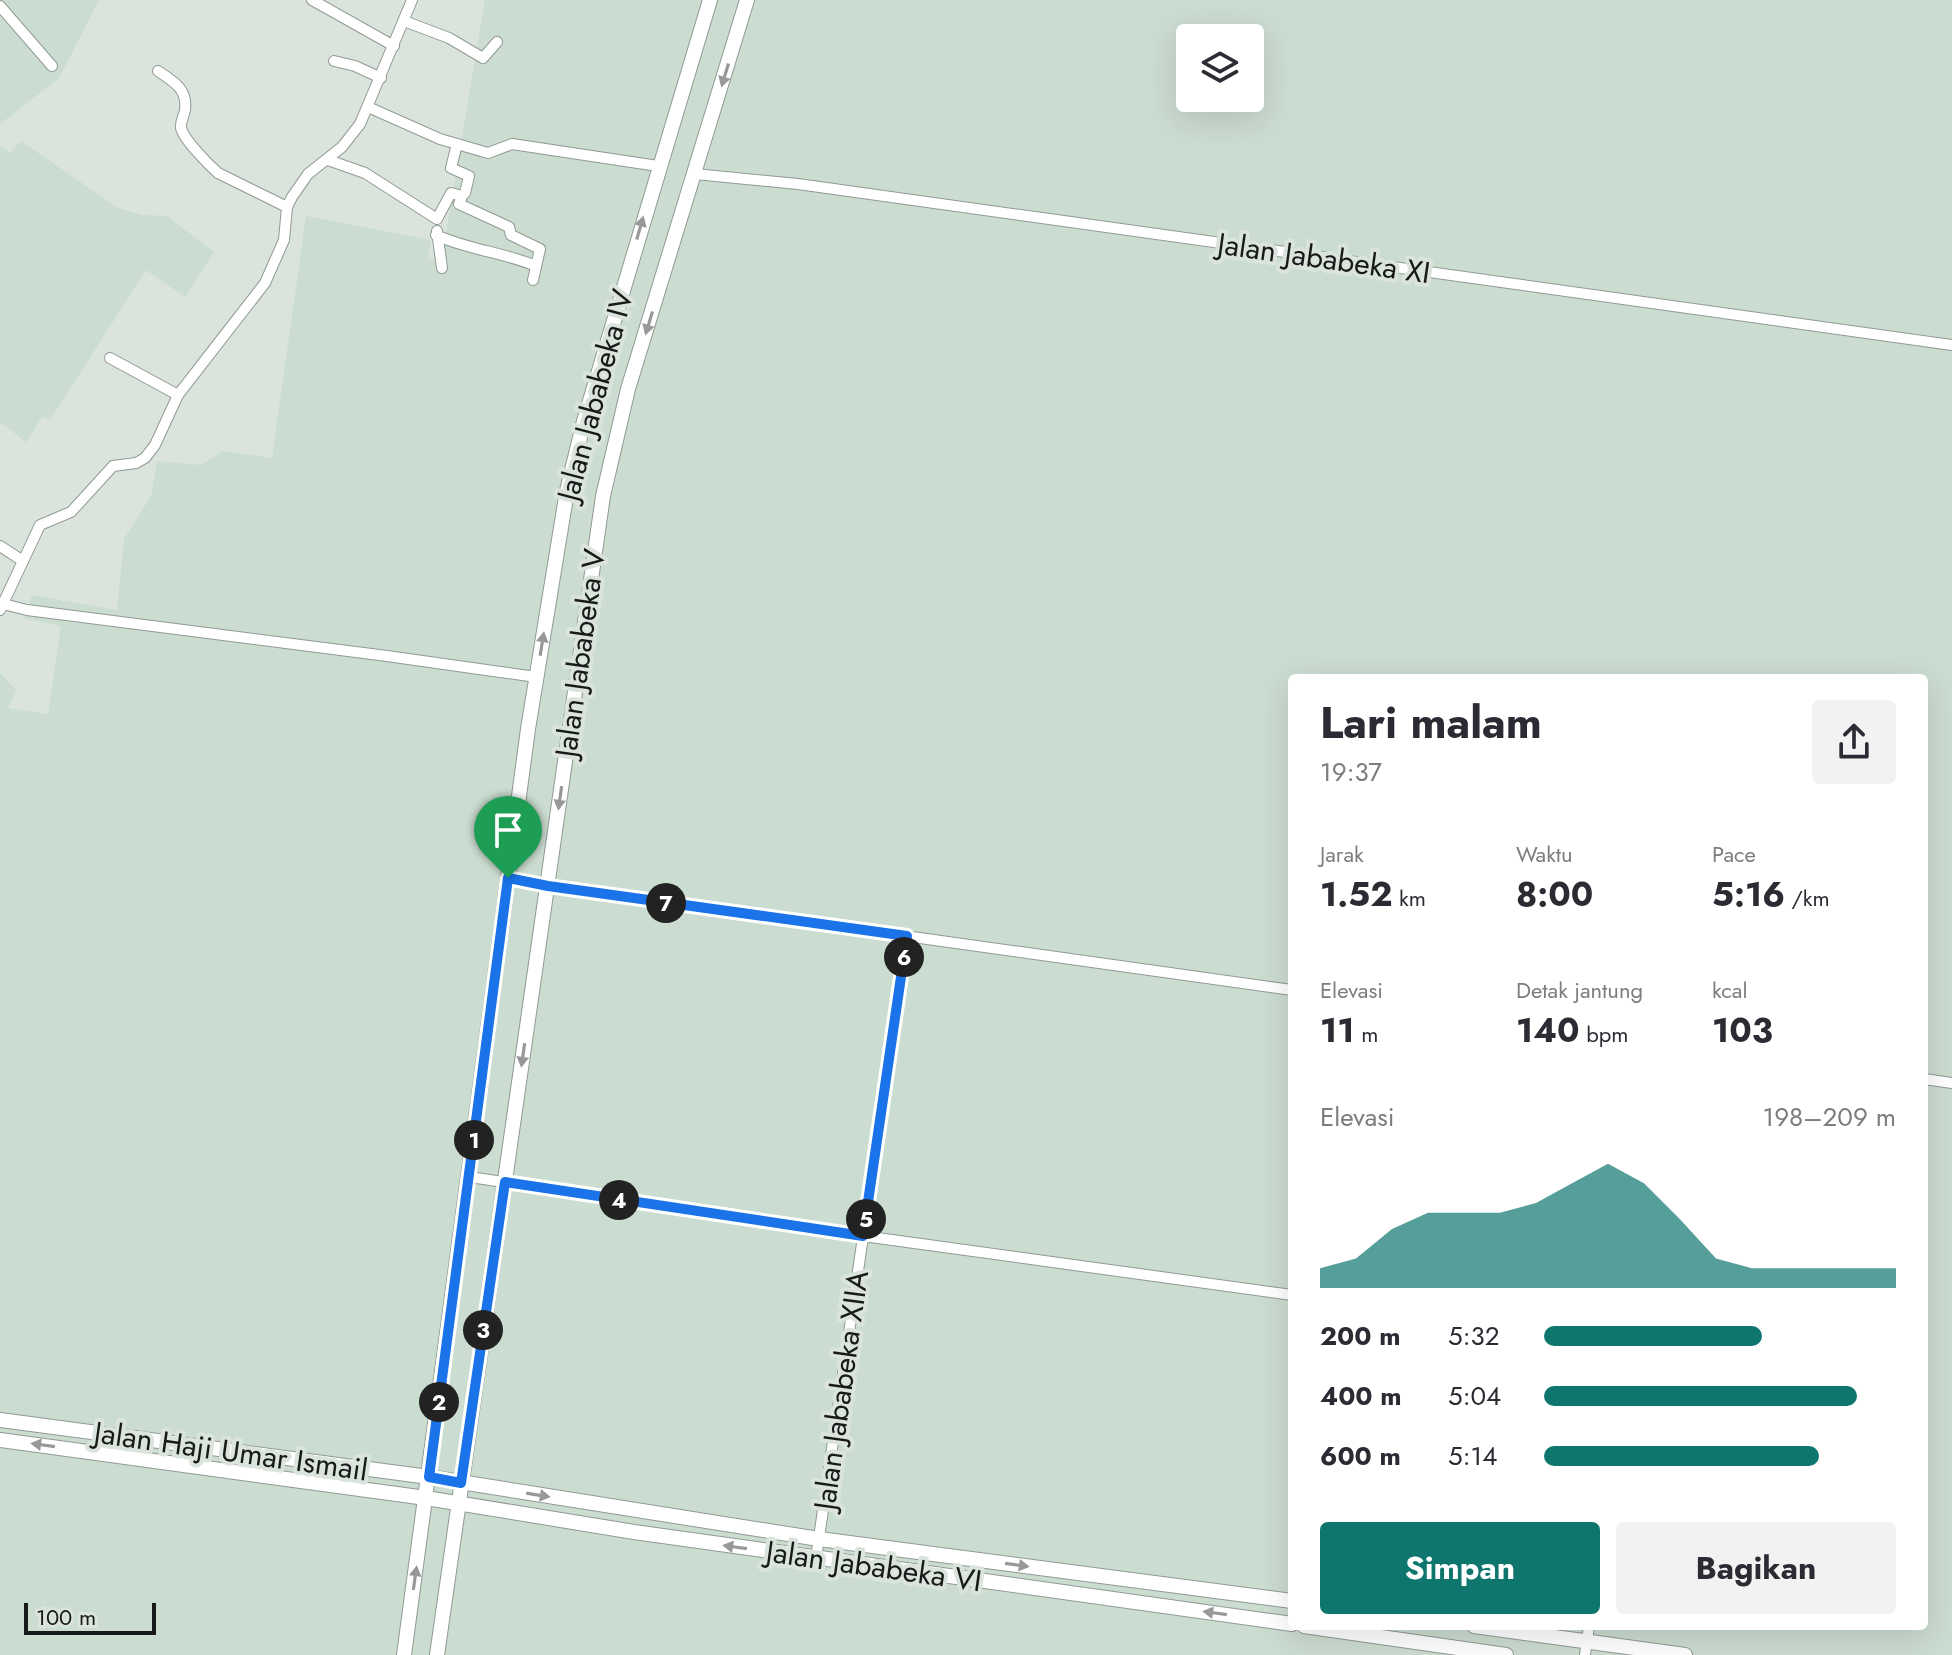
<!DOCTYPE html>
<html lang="id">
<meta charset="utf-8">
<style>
:root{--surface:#fff;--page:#f2f2f3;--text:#2b2b33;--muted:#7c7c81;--accent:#0f766e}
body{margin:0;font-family:Jost,sans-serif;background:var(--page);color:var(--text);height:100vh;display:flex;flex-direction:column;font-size:30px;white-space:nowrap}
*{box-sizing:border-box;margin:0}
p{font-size:26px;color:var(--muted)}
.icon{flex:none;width:44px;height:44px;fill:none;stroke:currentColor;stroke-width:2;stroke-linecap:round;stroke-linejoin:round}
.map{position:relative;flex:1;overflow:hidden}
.details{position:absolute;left:1288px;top:674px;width:640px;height:956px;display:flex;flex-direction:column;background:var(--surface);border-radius:8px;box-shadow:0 8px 32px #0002}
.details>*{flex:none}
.fabs{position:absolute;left:1176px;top:24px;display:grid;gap:16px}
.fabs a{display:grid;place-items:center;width:88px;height:88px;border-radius:8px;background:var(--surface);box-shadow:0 8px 32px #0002;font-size:40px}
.scale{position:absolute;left:24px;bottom:20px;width:132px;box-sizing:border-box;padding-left:8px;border:4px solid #171a18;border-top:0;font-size:22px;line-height:28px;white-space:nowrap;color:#171a18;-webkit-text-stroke:6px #dae4dd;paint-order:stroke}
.pin{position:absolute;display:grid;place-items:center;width:68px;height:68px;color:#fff;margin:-82px -34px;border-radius:50% 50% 50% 0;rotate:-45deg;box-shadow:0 0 8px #0007}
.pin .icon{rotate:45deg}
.km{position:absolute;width:40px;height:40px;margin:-20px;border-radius:50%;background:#222;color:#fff;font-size:22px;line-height:40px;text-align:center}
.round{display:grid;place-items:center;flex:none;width:84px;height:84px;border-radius:8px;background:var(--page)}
.headline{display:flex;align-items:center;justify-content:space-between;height:136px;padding:0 32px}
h1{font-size:44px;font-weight:700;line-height:60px}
.metrics{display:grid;grid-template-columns:repeat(3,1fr);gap:12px;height:136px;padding:8px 32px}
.metrics div{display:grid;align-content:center}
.metrics b{font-size:34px;font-weight:700}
.metrics small{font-size:22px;font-weight:400}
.metrics p{font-size:22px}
.chart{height:224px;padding:16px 32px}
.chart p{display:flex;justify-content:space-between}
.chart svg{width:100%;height:144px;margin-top:8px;fill:var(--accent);opacity:.7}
.action{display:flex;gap:16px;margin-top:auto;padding:16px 32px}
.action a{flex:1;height:92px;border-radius:8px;background:var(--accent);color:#fff;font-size:32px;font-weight:700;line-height:92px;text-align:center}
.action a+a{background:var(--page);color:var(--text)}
ul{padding:0 32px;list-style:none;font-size:26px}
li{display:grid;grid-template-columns:128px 96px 1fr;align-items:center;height:60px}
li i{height:20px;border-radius:10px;background:var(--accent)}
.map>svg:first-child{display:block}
.built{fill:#cbdcd0;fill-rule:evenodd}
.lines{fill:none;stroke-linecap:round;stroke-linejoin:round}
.minor-casing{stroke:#909a93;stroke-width:12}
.tertiary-casing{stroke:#909a93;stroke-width:16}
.minor{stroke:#fff;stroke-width:10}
.tertiary{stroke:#fff;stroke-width:14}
.oneway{fill:#979897}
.route-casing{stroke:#fff;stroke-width:16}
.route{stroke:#1a73e8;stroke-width:10}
.labels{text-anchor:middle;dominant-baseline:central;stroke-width:8;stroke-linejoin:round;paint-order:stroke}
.street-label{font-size:30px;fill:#171a18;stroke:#dae4dd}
</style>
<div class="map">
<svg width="1952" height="1655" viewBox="0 0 1952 1655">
<rect width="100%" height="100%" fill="#dae4dd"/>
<g class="built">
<path d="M0 0H99L59 78 0 124Z"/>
<path d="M485 0H1952V1655H0V673L16 690 8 708 48 714 61 626 24 618 32 595 117 610 124 539 151 496 157 461 202 465 223 451 272 458 306 216 431 240 428 258 441 263ZM1190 38H1250V98H1190ZM1292 678H1924V1626H1292Z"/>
<path d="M21 141 118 208 142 215 167 216 214 252 185 297 146 270 50 420 42 417 26 442 0 422V146L10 153Z"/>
</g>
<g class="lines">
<defs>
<g id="minor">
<path d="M312 0 394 46"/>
<path d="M0 6 52 66"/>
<path d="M404 21 449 38 483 58 497 42"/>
<path d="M334 61 355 66 381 78"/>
<path d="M158 71C173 81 188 89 185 110 184 116 180 122 181 128 184 140 209 165 218 173L287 207"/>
<path d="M368 107 440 139 488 153 512 144 658 166"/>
<path d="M328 160 365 173 437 219 451 193 462 196 465 193 469 176 451 168 457 144"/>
<path d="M695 174 798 184 1952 345"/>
<path d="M462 196 459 204 509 227 511 235 540 249 533 280"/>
<path d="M437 231 442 268"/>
<path d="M436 235C468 250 503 252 536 266"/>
<path d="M110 358 178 395"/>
<path d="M0 546 23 561"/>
<path d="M3 604 27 610 387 656 536 677"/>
<path d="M0 610 40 525 71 512 113 466 136 463 145 458 155 445 178 395 265 283 284 240 287 207 292 197 308 174 342 147 360 124 412 0"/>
<path d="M508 878 548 886 1292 990"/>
<path d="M1924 1079 1952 1083"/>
<path d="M470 1177 863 1236 1292 1295"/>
<path d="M816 1558 907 936"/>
<path d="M1585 1655 1589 1626"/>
</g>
<g id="tertiary">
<path d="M0 1420 429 1477 819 1539 1292 1601"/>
<path d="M0 1440 426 1498 634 1532 1292 1624"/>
<path d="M1304 1626 1506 1655"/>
<path d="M1474 1626 1685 1655"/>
<path d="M404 1655 528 729 567 491 584 421 710 0"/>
<path d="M437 1655 603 496 628 389 747 0"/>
</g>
</defs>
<use href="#minor" class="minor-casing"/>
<use href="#tertiary" class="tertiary-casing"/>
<use href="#minor" class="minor"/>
<use href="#tertiary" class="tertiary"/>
</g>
<defs><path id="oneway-solid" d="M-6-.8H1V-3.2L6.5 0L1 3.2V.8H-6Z" transform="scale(2)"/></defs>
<g class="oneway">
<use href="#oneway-solid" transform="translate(725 75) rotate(107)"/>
<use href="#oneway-solid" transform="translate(640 228) rotate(-74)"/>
<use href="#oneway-solid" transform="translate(649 323) rotate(107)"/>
<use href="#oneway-solid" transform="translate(542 644) rotate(-81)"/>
<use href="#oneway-solid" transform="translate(560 798) rotate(98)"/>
<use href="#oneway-solid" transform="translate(523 1055) rotate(98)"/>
<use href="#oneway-solid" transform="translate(43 1445) rotate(-172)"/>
<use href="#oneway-solid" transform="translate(538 1495) rotate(9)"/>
<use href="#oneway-solid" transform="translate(735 1547) rotate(-172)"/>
<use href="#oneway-solid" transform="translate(1017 1565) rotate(8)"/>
<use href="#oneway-solid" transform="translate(415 1578) rotate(-82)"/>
<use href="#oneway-solid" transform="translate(1215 1613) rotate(-172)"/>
</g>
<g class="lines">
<defs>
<path id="route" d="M508 878 548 886 907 936 863 1236 505 1182 461 1483 429 1477Z"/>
</defs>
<use href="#route" class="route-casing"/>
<use href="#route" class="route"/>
</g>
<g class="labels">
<g class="street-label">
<text transform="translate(1324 258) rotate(8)">Jalan Jababeka XI</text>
<text transform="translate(595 395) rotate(-75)">Jalan Jababeka IV</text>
<text transform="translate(580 653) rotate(-82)">Jalan Jababeka V</text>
<text transform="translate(841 1390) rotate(-82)">Jalan Jababeka XIIA</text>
<text transform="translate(231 1451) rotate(8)">Jalan Haji Umar Ismail</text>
<text transform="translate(874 1566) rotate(8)">Jalan Jababeka VI</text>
</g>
</g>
</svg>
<div class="fabs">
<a><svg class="icon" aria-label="layers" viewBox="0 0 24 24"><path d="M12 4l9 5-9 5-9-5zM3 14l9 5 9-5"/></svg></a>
</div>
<div class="scale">100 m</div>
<div class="pin" style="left:508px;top:878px;background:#1e9e55"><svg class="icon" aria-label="arrive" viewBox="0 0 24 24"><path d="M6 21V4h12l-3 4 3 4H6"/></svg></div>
<b class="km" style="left:474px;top:1140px">1</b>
<b class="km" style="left:439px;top:1402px">2</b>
<b class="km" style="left:483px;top:1330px">3</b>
<b class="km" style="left:619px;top:1200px">4</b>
<b class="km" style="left:866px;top:1219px">5</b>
<b class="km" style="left:904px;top:957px">6</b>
<b class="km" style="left:666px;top:903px">7</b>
<section class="details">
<div class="headline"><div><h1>Lari malam</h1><p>19:37</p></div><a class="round"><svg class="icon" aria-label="share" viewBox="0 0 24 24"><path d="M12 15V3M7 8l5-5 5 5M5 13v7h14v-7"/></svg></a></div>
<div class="metrics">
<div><p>Jarak</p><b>1.52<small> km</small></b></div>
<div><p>Waktu</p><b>8:00</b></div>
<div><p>Pace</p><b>5:16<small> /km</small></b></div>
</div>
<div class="metrics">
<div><p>Elevasi</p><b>11<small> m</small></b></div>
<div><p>Detak jantung</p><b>140<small> bpm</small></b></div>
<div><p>kcal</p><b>103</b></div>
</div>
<div class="chart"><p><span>Elevasi</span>198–209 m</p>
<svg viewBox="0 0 160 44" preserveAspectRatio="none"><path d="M0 44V38L10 35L20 26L30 21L40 21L50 21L60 18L70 12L80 6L90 12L100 23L110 35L120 38L130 38L140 38L150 38L160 38V44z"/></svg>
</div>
<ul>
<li><b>200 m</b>5:32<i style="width:62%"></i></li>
<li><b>400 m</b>5:04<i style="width:89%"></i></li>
<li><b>600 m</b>5:14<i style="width:78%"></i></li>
</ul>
<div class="action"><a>Simpan</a><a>Bagikan</a></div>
</section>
</div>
